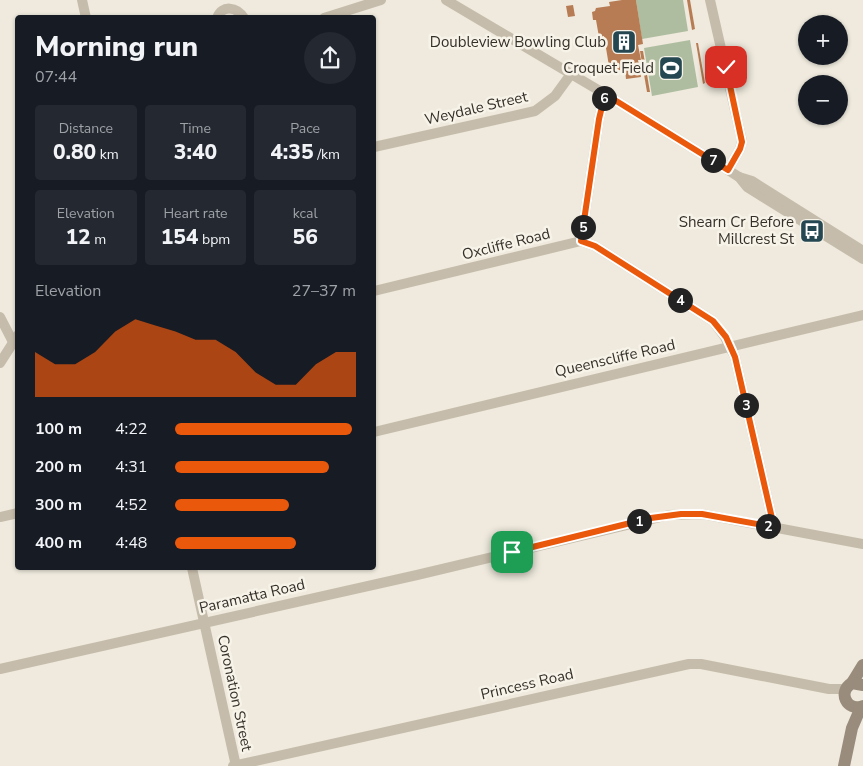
<!DOCTYPE html>
<meta charset="utf-8">
<style>
:root{--surface:#171b24;--page:#242831;--text:#f1f3f6;--muted:#9ea1a6;--accent:#ea580c}
body{margin:0;font-family:"Nunito Sans",sans-serif;background:var(--page);color:var(--text);height:100vh;display:flex;flex-direction:column;font-size:19px;white-space:nowrap}
*{box-sizing:border-box;margin:0}
p{font-size:16px;color:var(--muted)}
.icon{flex:none;width:28px;height:28px;fill:none;stroke:currentColor;stroke-width:2;stroke-linecap:round;stroke-linejoin:round}
.map{position:relative;flex:1;overflow:hidden}
.sheet{position:absolute;left:15px;top:15px;width:361px;height:555px;display:flex;flex-direction:column;background:var(--surface);border-radius:5px;box-shadow:0 1px 4px #0004}
.sheet>*{flex:none}
.buttons{position:absolute;left:798px;top:15px;display:grid;gap:10px}
.buttons a{display:grid;place-items:center;width:50px;height:50px;border-radius:50%;background:var(--surface);box-shadow:0 1px 4px #0004;font-size:25px}
.pin{position:absolute;display:grid;place-items:center;width:42px;height:42px;color:#fff;margin:-21px;border-radius:10px;box-shadow:0 2px 8px #0006}
.km{position:absolute;width:25px;height:25px;margin:-12px;border-radius:50%;background:#222;color:#fff;font-size:14px;line-height:25px;text-align:center}
.round{display:grid;place-items:center;flex:none;width:52px;height:52px;border-radius:26px;background:var(--page)}
.overview{display:flex;align-items:center;justify-content:space-between;height:85px;padding:0 20px}
h1{font-size:28px;font-weight:800;line-height:38px}
.figures{display:grid;grid-template-columns:repeat(3,1fr);gap:8px;height:85px;padding:5px 20px}
.figures div{display:grid;align-content:center;border-radius:5px;background:var(--page);text-align:center}
.figures b{font-size:21px;font-weight:800}
.figures small{font-size:14px;font-weight:400}
.figures p{font-size:14px}
.chart{height:140px;padding:10px 20px}
.chart p{display:flex;justify-content:space-between}
.chart svg{width:100%;height:90px;margin-top:5px;fill:var(--accent);opacity:.7}
ul{padding:0 20px;list-style:none;font-size:16px}
li{display:grid;grid-template-columns:80px 60px 1fr;align-items:center;height:38px}
li i{height:12px;border-radius:6px;background:var(--accent)}
.map>svg:first-child{display:block}
.green{fill:#aebd9f}
.building{fill:#b77c53}
.lines{fill:none;stroke-linecap:round;stroke-linejoin:round}
.street{stroke:#c6bcab;stroke-width:10}
.secondary{stroke:#998c7c;stroke-width:12}
.route-casing{stroke:#fff;stroke-width:10}
.route{stroke:#ea580c;stroke-width:6}
.labels{text-anchor:middle;dominant-baseline:central;stroke-width:5;stroke-linejoin:round;paint-order:stroke}
.poi-label{font-size:15px;fill:#352f29;stroke:#f7f3e9;text-anchor:end}
.street-label{font-size:15px;fill:#352f29;stroke:#f7f3e9}
</style>
<div class="map">
<svg width="863" height="766" viewBox="0 0 863 766">
<rect width="100%" height="100%" fill="#efeadd"/>
<g class="green">
<path d="M636 0H683L688 31 642 39Z"/>
<path d="M690 40 698 87 652 96 644 48Z"/>
</g>
<g class="building">
<path d="M622 0H636L643 44 638 45 641 60H638L641 77 626 79 625 69 610 72 604 36 599 37 596 20H593L592 12 595 11 596 8 610 6 609 2Z"/>
<path d="M687 0H690L695 29 692 30Z"/>
<path d="M573 5 575 16 568 17 566 6Z"/>
<path d="M696 43H698L705 83 703 84Z"/>
<path d="M640 51H643L650 92H647Z"/>
</g>
<g class="lines">
<g class="street">
<path d="M82 0 86 18"/>
<path d="M446 0 605 94 728 170 739 177 747 187 863 259"/>
<path d="M710 0 742 141 740 149 728 170"/>
<path d="M217 18C222 4 237 7 244 18"/>
<path d="M324 18 381 0"/>
<path d="M374 147 535 111 555 96 571 74"/>
<path d="M739 177 752 181 863 251"/>
<path d="M581 241 599 119 605 94"/>
<path d="M374 291 581 241 595 246 713 321 725 337 735 357 774 527"/>
<path d="M0 317 13 342"/>
<path d="M0 363 18 335"/>
<path d="M374 432 863 315"/>
<path d="M0 517 18 513"/>
<path d="M192 568 236 766"/>
<path d="M0 669 417 575 669 515 702 514 863 544"/>
<path d="M233 766 689 664H701L829 689H846"/>
</g>
<g class="secondary">
<path d="M852 683 863 665"/>
<path d="M863 685 852 683C837 692 847 712 863 706"/>
<path d="M844 766 852 728 861 707"/>
</g>
</g>
<g class="lines">
<defs>
<path id="route" d="M512 552 651 518 681 514H702L774 527 735 357 726 337 713 321 595 246 581 241 599 119 605 94 728 170 740 149 742 142 726 67"/>
</defs>
<use href="#route" class="route-casing"/>
<use href="#route" class="route"/>
</g>
<defs>
<symbol id="building-square" viewBox="-11 -11 22 22"><rect x="-9" y="-9" width="18" height="18" rx="4" fill="#244751" stroke="#f7f3e9"/><path d="M-4-6H4V6H1V3H-1V6H-4ZM-2.5-4.3h1.7v1.8h-1.7ZM.8-4.3h1.7v1.8H.8ZM-2.5-1h1.7V.8h-1.7ZM.8-1h1.7V.8H.8Z" fill="#fff"/></symbol>
<symbol id="stadium-square" viewBox="-11 -11 22 22"><rect x="-9" y="-9" width="18" height="18" rx="4" fill="#244751" stroke="#f7f3e9"/><path d="M0-5a6.5 5 0 1 0 0 10a6.5 5 0 1 0 0-10ZM-3.5-1.8h7v3.6h-7Z" fill="#fff"/></symbol>
<symbol id="bus-square" viewBox="-11 -11 22 22"><rect x="-9" y="-9" width="18" height="18" rx="4" fill="#244751" stroke="#f7f3e9"/><path d="M-5-6H5V4H4V6H2V4H-2V6H-4V4H-5ZM-3.5-4V0h7V-4ZM-3.5 1.2v1.5H-2V1.2ZM2 1.2v1.5H3.5V1.2Z" fill="#fff"/></symbol>
</defs>
<g fill-rule="evenodd">
<use href="#building-square" x="610" y="28" width="28" height="28"/>
<use href="#stadium-square" x="657" y="54" width="28" height="28"/>
<use href="#bus-square" x="798" y="217" width="28" height="28"/>
</g>
<g class="labels">
<g class="poi-label">
<text x="606" y="42">Doubleview Bowling Club</text>
<text x="654" y="68">Croquet Field</text>
<text x="794" y="222">Shearn Cr Before<tspan x="794" dy="17">Millcrest St</tspan></text>
</g>
<g class="street-label">
<text transform="translate(476 108) rotate(-13)">Weydale Street</text>
<text transform="translate(506 244) rotate(-14)">Oxcliffe Road</text>
<text transform="translate(615 358) rotate(-13)">Queenscliffe Road</text>
<text transform="translate(252 596) rotate(-13)">Paramatta Road</text>
<text transform="translate(527 684) rotate(-13)">Princess Road</text>
<text transform="translate(235 693) rotate(78)">Coronation Street</text>
</g>
</g>
</svg>
<div class="buttons">
<a>+</a>
<a>−</a>
</div>
<div class="pin" style="left:512px;top:552px;background:#1e9e55"><svg class="icon" aria-label="arrive" viewBox="0 0 24 24"><path d="M6 21V4h12l-3 4 3 4H6"/></svg></div>
<div class="pin" style="left:726px;top:67px;background:#d93025"><svg class="icon" aria-label="check" viewBox="0 0 24 24"><path d="M5 12l5 5 9-10"/></svg></div>
<b class="km" style="left:639px;top:521px">1</b>
<b class="km" style="left:768px;top:526px">2</b>
<b class="km" style="left:746px;top:405px">3</b>
<b class="km" style="left:680px;top:300px">4</b>
<b class="km" style="left:583px;top:227px">5</b>
<b class="km" style="left:604px;top:98px">6</b>
<b class="km" style="left:713px;top:160px">7</b>
<section class="sheet">
<div class="overview"><div><h1>Morning run</h1><p>07:44</p></div><a class="round"><svg class="icon" aria-label="share" viewBox="0 0 24 24"><path d="M12 15V3M7 8l5-5 5 5M5 13v7h14v-7"/></svg></a></div>
<div class="figures">
<div><p>Distance</p><b>0.80<small> km</small></b></div>
<div><p>Time</p><b>3:40</b></div>
<div><p>Pace</p><b>4:35<small> /km</small></b></div>
</div>
<div class="figures">
<div><p>Elevation</p><b>12<small> m</small></b></div>
<div><p>Heart rate</p><b>154<small> bpm</small></b></div>
<div><p>kcal</p><b>56</b></div>
</div>
<div class="chart"><p><span>Elevation</span>27–37 m</p>
<svg viewBox="0 0 160 44" preserveAspectRatio="none"><path d="M0 44V22L10 28L20 28L30 22L40 12L50 6L60 9L70 12L80 16L90 16L100 22L110 32L120 38L130 38L140 28L150 22L160 22V44z"/></svg>
</div>
<ul>
<li><b>100 m</b>4:22<i style="width:98%"></i></li>
<li><b>200 m</b>4:31<i style="width:85%"></i></li>
<li><b>300 m</b>4:52<i style="width:63%"></i></li>
<li><b>400 m</b>4:48<i style="width:67%"></i></li>
</ul>
</section>
</div>
